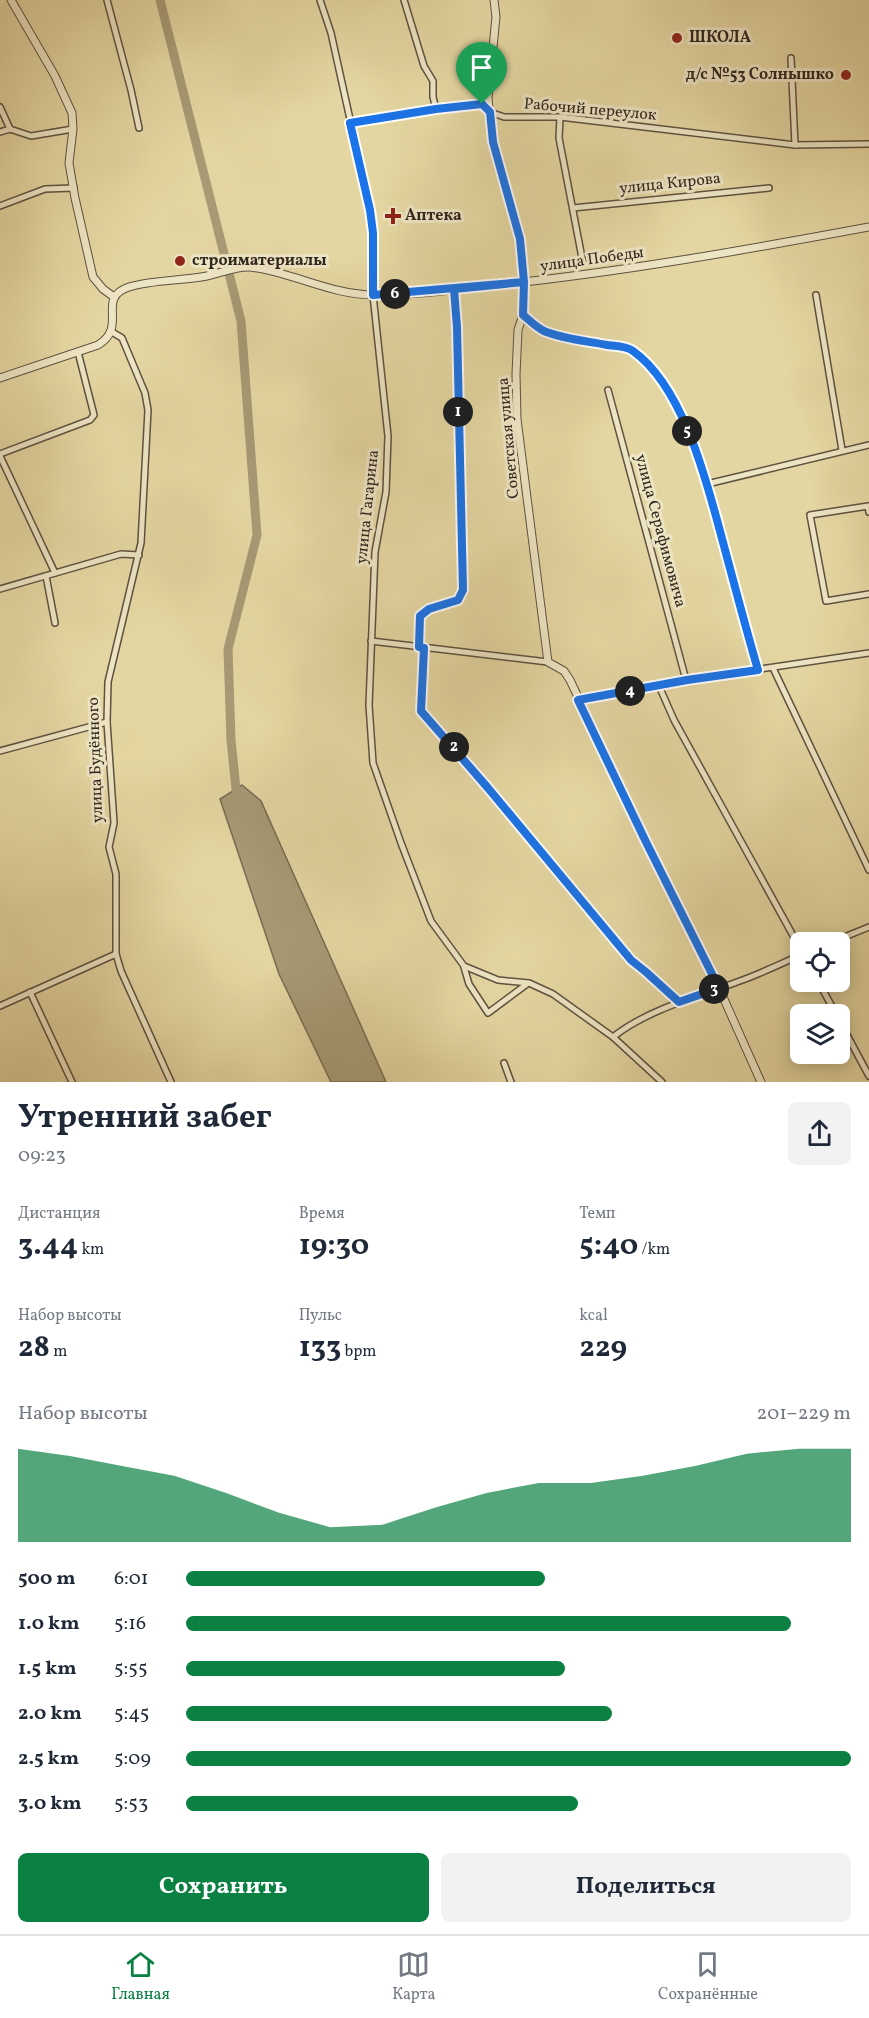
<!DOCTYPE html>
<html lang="ru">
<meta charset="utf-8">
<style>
:root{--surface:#fff;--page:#f2f2f3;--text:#1f2937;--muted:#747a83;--line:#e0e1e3;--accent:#0b8043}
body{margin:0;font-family:Vollkorn,serif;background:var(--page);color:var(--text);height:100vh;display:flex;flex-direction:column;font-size:22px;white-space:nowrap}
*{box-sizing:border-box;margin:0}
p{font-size:20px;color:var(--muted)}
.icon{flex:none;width:33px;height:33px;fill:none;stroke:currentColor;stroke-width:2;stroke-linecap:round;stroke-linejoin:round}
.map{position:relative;height:1082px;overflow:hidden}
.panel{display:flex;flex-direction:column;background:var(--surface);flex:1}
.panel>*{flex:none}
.tools{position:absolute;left:790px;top:932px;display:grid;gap:12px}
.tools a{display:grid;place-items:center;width:60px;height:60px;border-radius:9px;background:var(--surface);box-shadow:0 3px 15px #0003;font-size:30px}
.pin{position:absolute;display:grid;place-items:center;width:51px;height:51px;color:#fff;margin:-62px -26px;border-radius:50% 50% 50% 0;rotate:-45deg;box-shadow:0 0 6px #0007}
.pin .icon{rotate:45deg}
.km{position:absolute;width:30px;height:30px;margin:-15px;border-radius:50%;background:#222;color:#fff;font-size:16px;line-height:30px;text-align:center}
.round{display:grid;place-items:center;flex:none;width:63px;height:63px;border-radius:9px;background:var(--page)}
.overview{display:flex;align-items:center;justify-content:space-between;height:102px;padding:0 18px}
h1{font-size:33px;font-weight:700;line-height:45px}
.metrics{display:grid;grid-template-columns:repeat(3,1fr);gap:9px;height:102px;padding:6px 18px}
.metrics div{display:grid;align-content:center}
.metrics b{font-size:30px;font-weight:700}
.metrics small{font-size:16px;font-weight:400}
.metrics p{font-size:16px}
.chart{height:168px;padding:12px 18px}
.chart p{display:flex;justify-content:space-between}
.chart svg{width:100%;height:108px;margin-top:6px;fill:var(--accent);opacity:.7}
.cta{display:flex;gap:12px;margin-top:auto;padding:12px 18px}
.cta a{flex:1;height:69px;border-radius:9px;background:var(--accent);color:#fff;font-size:24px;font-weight:700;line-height:69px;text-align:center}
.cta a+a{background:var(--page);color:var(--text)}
ul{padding:0 18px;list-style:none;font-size:20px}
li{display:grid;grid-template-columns:96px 72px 1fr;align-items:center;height:45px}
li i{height:15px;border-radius:8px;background:var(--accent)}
.menu{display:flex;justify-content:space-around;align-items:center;height:84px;border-top:2px solid var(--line);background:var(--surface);font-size:16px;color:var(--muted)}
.menu a{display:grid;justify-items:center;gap:3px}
.menu .on{color:var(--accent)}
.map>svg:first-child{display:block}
.water{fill:#a79a75;stroke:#786c53;stroke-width:1.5}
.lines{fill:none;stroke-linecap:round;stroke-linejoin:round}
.river{stroke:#a79a75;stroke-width:9}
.minor-casing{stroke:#5e5240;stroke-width:8}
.tertiary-casing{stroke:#5e5240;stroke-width:9}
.minor{stroke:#ede4c3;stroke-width:5}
.tertiary{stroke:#ede4c3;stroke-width:7}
.route-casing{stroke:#fff;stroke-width:12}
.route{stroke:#1a73e8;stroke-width:8}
.poi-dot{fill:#8f2418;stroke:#ede4c3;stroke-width:2}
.labels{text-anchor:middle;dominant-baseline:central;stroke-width:6;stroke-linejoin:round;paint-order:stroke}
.poi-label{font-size:16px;font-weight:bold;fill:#31261f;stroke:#ede4c3;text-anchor:start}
.street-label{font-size:16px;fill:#31261f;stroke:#ede4c3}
</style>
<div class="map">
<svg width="869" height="1082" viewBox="0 0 869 1082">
<rect width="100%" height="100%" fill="#e4d6a2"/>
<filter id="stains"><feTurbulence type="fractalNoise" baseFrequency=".00333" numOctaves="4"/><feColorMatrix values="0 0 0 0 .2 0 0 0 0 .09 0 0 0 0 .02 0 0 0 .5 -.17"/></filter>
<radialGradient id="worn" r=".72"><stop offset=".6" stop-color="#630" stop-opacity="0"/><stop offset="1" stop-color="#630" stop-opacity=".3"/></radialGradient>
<path class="water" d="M242 785 261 801 386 1082H331L279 974 220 799Z"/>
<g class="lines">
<path class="river" d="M160 0 241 321 257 535 228 649 231 740 237 799"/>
<defs>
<g id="minor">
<path d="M107 0 131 90 139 128"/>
<path d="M320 0 331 33 370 210 373 233V295L388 436 386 492 375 552 369 705 373 763 401 843 431 921 464 966 498 980 529 983 553 994 613 1037 662 1082"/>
<path d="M404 0 424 66 433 81V97L436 109"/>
<path d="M791 58 795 145"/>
<path d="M0 107 10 129"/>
<path d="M560 117 559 138 583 263"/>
<path d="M350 123 436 109 482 104 490 112 504 117H560L795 145 869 144"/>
<path d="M0 132 10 129 31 136 73 129"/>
<path d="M0 206 45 189 74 188"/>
<path d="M573 208 769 188"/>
<path d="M816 295 842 450"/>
<path d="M523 315 543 331 574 339 631 349 657 376 680 413 707 484 758 670"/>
<path d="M112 332 122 338 145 393 148 410 141 543 108 682 107 722 114 823 109 847 116 874V954L121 971 171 1082"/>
<path d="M608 390 686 680"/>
<path d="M0 454 90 420 94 415 78 352"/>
<path d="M0 456 55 573"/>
<path d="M707 484 869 445"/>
<path d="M869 512 868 506 810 515 826 601 869 594"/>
<path d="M46 576 55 623"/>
<path d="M0 589 121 554 139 555"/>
<path d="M371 641 548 662"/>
<path d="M419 647 420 616 429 609 458 600 463 590 457 327 454 289"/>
<path d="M424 648 421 711 488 788 631 960 665 988 679 1003"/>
<path d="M773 668 869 870"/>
<path d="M659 686 674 720 801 950"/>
<path d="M578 700 686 680 869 653"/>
<path d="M0 751 107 722"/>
<path d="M832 942 869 927"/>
<path d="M464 967 469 984 488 1013 527 984"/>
<path d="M818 981 836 1014"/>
<path d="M30 992 72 1082"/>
<path d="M0 1006 116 954"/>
<path d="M840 1022 869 1076"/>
<path d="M613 1037C647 1010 696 997 737 982 758 975 780 964 801 955"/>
<path d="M504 1063 511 1082"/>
</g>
<g id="tertiary">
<path d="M11 0 55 76 72 113 73 129 69 163 75 198 93 277 103 289 114 297"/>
<path d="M494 0 496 17 488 97 490 121 493 143 520 239 524 282 523 315 518 330 516 374 517 419 548 662 564 671 570 680 646 842 719 988 761 1082"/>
<path d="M0 378 98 345C129 326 95 298 129 287 152 280 177 281 201 277 216 275 235 266 250 267 292 272 331 295 374 295 413 296 457 289 496 285 622 272 745 250 869 227"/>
</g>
</defs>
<use href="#minor" class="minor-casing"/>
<use href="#tertiary" class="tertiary-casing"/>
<use href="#minor" class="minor"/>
<use href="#tertiary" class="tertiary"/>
</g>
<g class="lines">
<defs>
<path id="route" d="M482 104 490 112 493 142 520 239 524 282 454 289 457 327 463 590 458 600 429 609 420 616 419 647 424 648 421 711 488 788 631 960 646 972 679 1002 719 988 646 842 578 700 687 680 758 670C746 629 735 587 724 546 708 487 685 388 633 351 627 346 615 346 607 345 586 341 563 339 544 331 537 328 529 320 523 315L524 282 373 295V233L370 210 350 123 436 109 482 104"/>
</defs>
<use href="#route" class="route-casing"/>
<use href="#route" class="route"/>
</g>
<g class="poi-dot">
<circle cx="677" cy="38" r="6"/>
<circle cx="846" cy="75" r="6"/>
<path d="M390 207h6v6h6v6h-6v6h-6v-6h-6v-6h6z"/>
<circle cx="180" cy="261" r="6"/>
</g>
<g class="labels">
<g class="poi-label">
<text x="689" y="38">ШКОЛА</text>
<text x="834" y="75" text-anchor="end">д/с №53 Солнышко</text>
<text x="405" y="216">Аптека</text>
<text x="192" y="261">строиматериалы</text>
</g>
<g class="street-label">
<text transform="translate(590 110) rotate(5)">Рабочий переулок</text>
<text transform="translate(670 184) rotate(-6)">улица Кирова</text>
<text transform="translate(592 260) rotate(-8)">улица Победы</text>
<text transform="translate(509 438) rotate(-95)">Советская улица</text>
<text transform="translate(368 507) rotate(-84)">улица Гагарина</text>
<text transform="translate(660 531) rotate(75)">улица Серафимовича</text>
<text transform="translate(96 760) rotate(-92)">улица Будённого</text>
</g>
</g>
<rect width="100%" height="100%" filter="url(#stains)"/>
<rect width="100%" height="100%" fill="url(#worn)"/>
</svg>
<div class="tools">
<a><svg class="icon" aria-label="locate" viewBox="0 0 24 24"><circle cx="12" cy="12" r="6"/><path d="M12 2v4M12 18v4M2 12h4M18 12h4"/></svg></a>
<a><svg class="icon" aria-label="layers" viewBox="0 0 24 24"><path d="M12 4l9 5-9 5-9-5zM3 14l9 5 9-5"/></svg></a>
</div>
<div class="pin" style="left:482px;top:104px;background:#1e9e55"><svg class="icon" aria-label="arrive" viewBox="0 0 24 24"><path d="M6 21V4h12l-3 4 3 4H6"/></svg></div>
<b class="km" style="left:458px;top:412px">1</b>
<b class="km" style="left:454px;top:747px">2</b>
<b class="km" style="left:714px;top:989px">3</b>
<b class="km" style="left:630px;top:691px">4</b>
<b class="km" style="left:687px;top:431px">5</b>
<b class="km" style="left:395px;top:294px">6</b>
</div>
<section class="panel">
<div class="overview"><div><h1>Утренний забег</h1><p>09:23</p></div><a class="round"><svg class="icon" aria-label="share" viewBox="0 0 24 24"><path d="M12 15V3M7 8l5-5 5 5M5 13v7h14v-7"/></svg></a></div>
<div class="metrics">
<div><p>Дистанция</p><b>3.44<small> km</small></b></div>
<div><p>Время</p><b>19:30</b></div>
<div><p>Темп</p><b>5:40<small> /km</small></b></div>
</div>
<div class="metrics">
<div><p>Набор высоты</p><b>28<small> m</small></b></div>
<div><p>Пульс</p><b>133<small> bpm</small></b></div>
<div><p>kcal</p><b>229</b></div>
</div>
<div class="chart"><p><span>Набор высоты</span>201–229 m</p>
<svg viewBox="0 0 160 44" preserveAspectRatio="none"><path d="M0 44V6L10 9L20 13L30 17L40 24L50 32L60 38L70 37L80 30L90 24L100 20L110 20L120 17L130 13L140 8L150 6L160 6V44z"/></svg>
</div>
<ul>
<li><b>500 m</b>6:01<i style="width:54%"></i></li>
<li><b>1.0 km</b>5:16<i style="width:91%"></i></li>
<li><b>1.5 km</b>5:55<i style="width:57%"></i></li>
<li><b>2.0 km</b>5:45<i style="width:64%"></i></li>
<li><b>2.5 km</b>5:09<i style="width:100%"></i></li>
<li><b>3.0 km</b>5:53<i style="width:59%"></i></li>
</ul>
<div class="cta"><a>Сохранить</a><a>Поделиться</a></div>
</section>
<nav class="menu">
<a class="on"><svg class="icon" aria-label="home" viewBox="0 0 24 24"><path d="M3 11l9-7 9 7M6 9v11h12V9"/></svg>Главная</a>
<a><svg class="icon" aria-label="map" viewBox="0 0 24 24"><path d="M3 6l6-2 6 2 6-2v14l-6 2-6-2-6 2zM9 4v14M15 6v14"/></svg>Карта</a>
<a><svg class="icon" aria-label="saved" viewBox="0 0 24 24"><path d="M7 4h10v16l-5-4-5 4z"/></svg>Сохранённые</a>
</nav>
